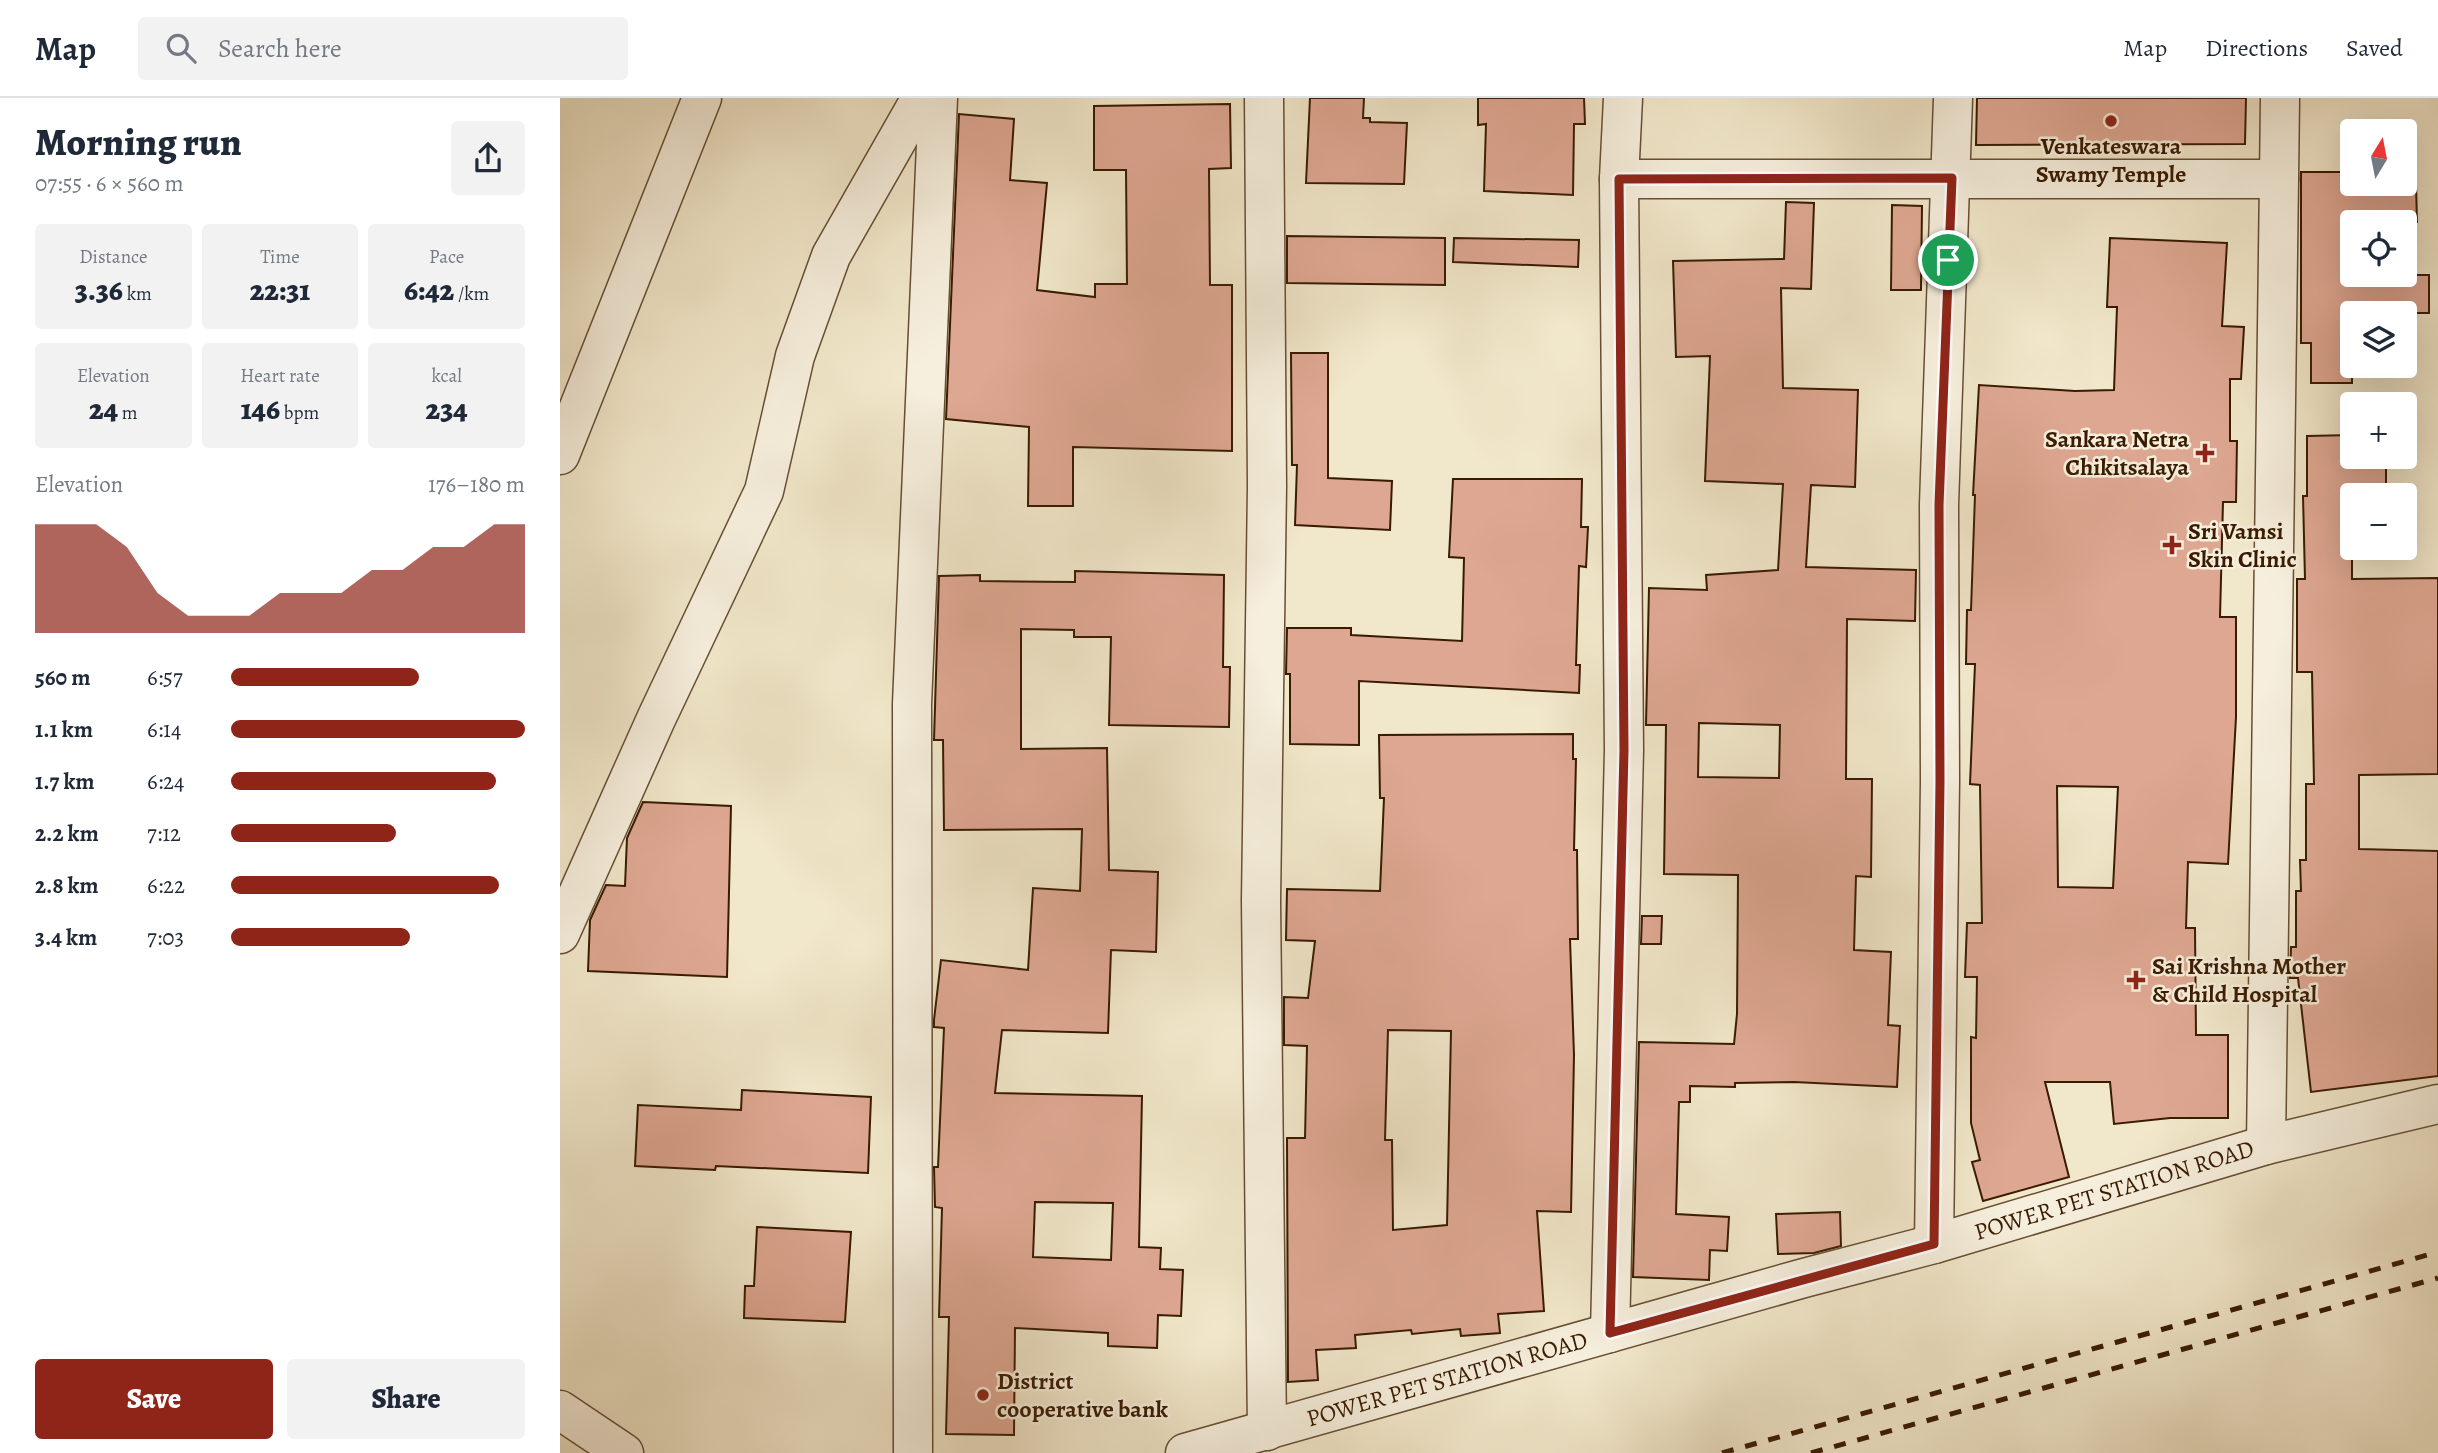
<!DOCTYPE html>
<meta charset="utf-8">
<style>
:root{--surface:#fff;--page:#f2f2f3;--text:#1f2937;--muted:#747a83;--line:#e0e1e3;--accent:#8f2418}
body{margin:0;font-family:Alegreya,serif;background:var(--page);color:var(--text);height:100vh;display:flex;flex-direction:column;font-size:26px;white-space:nowrap}
*{box-sizing:border-box;margin:0}
p{font-size:23px;color:var(--muted)}
.icon{flex:none;width:38px;height:38px;fill:none;stroke:currentColor;stroke-width:2;stroke-linecap:round;stroke-linejoin:round}
.map{position:relative;flex:1;overflow:hidden}
.drawer{display:flex;flex-direction:column;background:var(--surface);width:560px}
.drawer>*{flex:none}
.needle{width:46px;rotate:10deg}
.tools{position:absolute;left:1780px;top:21px;display:grid;gap:14px}
.tools a{display:grid;place-items:center;width:77px;height:77px;border-radius:7px;background:var(--surface);box-shadow:0 7px 28px #0002;font-size:35px}
.pin{position:absolute;display:grid;place-items:center;width:60px;height:60px;color:#fff;margin:-30px;border:4px solid #fff;border-radius:50%;box-shadow:0 2px 7px #0007}
.round{display:grid;place-items:center;flex:none;width:74px;height:74px;border-radius:7px;background:var(--page)}
.head{display:flex;align-items:center;justify-content:space-between;height:119px;padding:0 35px}
h1{font-size:38px;font-weight:800;line-height:52px}
.metrics{display:grid;grid-template-columns:repeat(3,1fr);gap:10px;height:119px;padding:7px 35px}
.metrics div{display:grid;align-content:center;border-radius:7px;background:var(--page);text-align:center}
.metrics b{font-size:30px;font-weight:800}
.metrics small{font-size:19px;font-weight:400}
.metrics p{font-size:19px}
.chart{height:196px;padding:14px 35px}
.chart p{display:flex;justify-content:space-between}
.chart svg{width:100%;height:126px;margin-top:7px;fill:var(--accent);opacity:.7}
.action{display:flex;gap:14px;margin-top:auto;padding:14px 35px}
.action a{flex:1;height:80px;border-radius:7px;background:var(--accent);color:#fff;font-size:28px;font-weight:800;line-height:80px;text-align:center}
.action a+a{background:var(--page);color:var(--text)}
ul{padding:0 35px;list-style:none;font-size:23px}
li{display:grid;grid-template-columns:112px 84px 1fr;align-items:center;height:52px}
li i{height:18px;border-radius:9px;background:var(--accent)}
header{display:flex;align-items:center;gap:42px;box-sizing:border-box;height:98px;padding:0 35px;background:var(--surface);border-bottom:2px solid var(--line)}
header strong{font-size:33px}
nav{display:flex;gap:38px;margin-inline-start:auto;font-size:24px}
.search{width:490px;height:63px;background:var(--page);display:flex;align-items:center;gap:18px;box-sizing:border-box;padding:0 24px;border-radius:7px;color:var(--muted);font-size:26px}
main{display:flex;flex:1;min-height:0}
.map>svg:first-child{display:block}
.building{fill:#dea792;stroke:#391b01;stroke-width:2;fill-rule:evenodd}
.lines{fill:none;stroke-linecap:round;stroke-linejoin:round}
.minor-casing{stroke:#674e33;stroke-width:41}
.minor{stroke:#f6efdd;stroke-width:38}
.rail{stroke:#391b01;stroke-width:5;stroke-dasharray:12 12;stroke-linecap:butt}
.route-casing{stroke:#fff;stroke-width:14}
.route{stroke:#8f2418;stroke-width:9}
.poi-dot{fill:#8f2418;stroke:#f6efdd;stroke-width:2.5}
.labels{text-anchor:middle;dominant-baseline:central;stroke-width:5;stroke-linejoin:round;paint-order:stroke}
.poi-label{font-size:24px;font-weight:bold;fill:#391b01;stroke:#f6efdd;text-anchor:start}
.street-label{font-size:24px;fill:#391b01;stroke:#f6efdd}
</style>
<header>
<strong>Map</strong>
<div class="search"><svg class="icon" aria-label="search" viewBox="0 0 24 24"><circle cx="10" cy="10" r="6"/><path d="M15 15l6 6"/></svg>Search here</div>
<nav><a>Map</a><a>Directions</a><a>Saved</a></nav>
</header>
<main>
<section class="drawer">
<div class="head"><div><h1>Morning run</h1><p>07:55 · 6 × 560 m</p></div><a class="round"><svg class="icon" aria-label="share" viewBox="0 0 24 24"><path d="M12 15V3M7 8l5-5 5 5M5 13v7h14v-7"/></svg></a></div>
<div class="metrics">
<div><p>Distance</p><b>3.36<small> km</small></b></div>
<div><p>Time</p><b>22:31</b></div>
<div><p>Pace</p><b>6:42<small> /km</small></b></div>
</div>
<div class="metrics">
<div><p>Elevation</p><b>24<small> m</small></b></div>
<div><p>Heart rate</p><b>146<small> bpm</small></b></div>
<div><p>kcal</p><b>234</b></div>
</div>
<div class="chart"><p><span>Elevation</span>176–180 m</p>
<svg viewBox="0 0 160 44" preserveAspectRatio="none"><path d="M0 44V6L10 6L20 6L30 14L40 30L50 38L60 38L70 38L80 30L90 30L100 30L110 22L120 22L130 14L140 14L150 6L160 6V44z"/></svg>
</div>
<ul>
<li><b>560 m</b>6:57<i style="width:64%"></i></li>
<li><b>1.1 km</b>6:14<i style="width:100%"></i></li>
<li><b>1.7 km</b>6:24<i style="width:90%"></i></li>
<li><b>2.2 km</b>7:12<i style="width:56%"></i></li>
<li><b>2.8 km</b>6:22<i style="width:91%"></i></li>
<li><b>3.4 km</b>7:03<i style="width:61%"></i></li>
</ul>
<div class="action"><a>Save</a><a>Share</a></div>
</section>
<div class="map">
<svg width="1878" height="1355" viewBox="0 0 1878 1355">
<rect width="100%" height="100%" fill="#f1e7ca"/>
<filter id="stains"><feTurbulence type="fractalNoise" baseFrequency=".00286" numOctaves="4"/><feColorMatrix values="0 0 0 0 .2 0 0 0 0 .09 0 0 0 0 .02 0 0 0 .5 -.17"/></filter>
<radialGradient id="worn" r=".72"><stop offset=".6" stop-color="#630" stop-opacity="0"/><stop offset="1" stop-color="#630" stop-opacity=".3"/></radialGradient>
<g class="building">
<path d="M750 0H804L803 20H810V24L847 25 844 86 746 85Z"/>
<path d="M918 0H1024L1025 26H1014L1013 97 924 93 926 26 918 27Z"/>
<path d="M1417 0H1686L1685 46 1416 47Z"/>
<path d="M670 6 671 70 649 71 650 187H672V353L513 349V408H468L469 329 386 321 399 16 454 21 450 82 487 85 477 192 535 199V186H567L566 72H534V8Z"/>
<path d="M1741 74H1792V86H1856L1857 124H1792V177H1869V215H1792V285H1751V245H1741Z"/>
<path d="M1226 104 1254 105 1251 191 1221 190 1223 290 1298 292 1295 389 1251 387 1246 469 1356 472 1355 523 1287 521 1286 681H1312L1311 779 1296 778 1294 852 1331 854 1328 927 1340 928 1337 989 1234 984 1175 985V989L1130 988V1004H1119L1116 1116 1169 1119 1167 1153 1150 1152 1149 1182 1073 1179 1079 944 1174 946 1177 916 1178 777 1104 776 1106 627H1086L1089 490 1147 492 1146 477 1218 472 1223 386 1145 383 1150 258 1116 259 1113 163 1224 161ZM1139 625 1220 627 1219 680 1138 679Z"/>
<path d="M1332 107 1362 108 1361 192H1331Z"/>
<path d="M727 138 885 140V187L727 185Z"/>
<path d="M894 140 1019 142 1018 169 893 164Z"/>
<path d="M1550 140 1667 145 1662 228 1684 229 1681 281H1670V343H1677L1676 404H1663L1660 519H1676V619L1668 766 1628 764 1626 830H1635L1636 937H1668V1020H1610L1554 1026 1550 984H1485L1509 1079 1423 1103 1412 1064 1420 1062 1411 1025V939L1416 940 1417 879H1405L1407 825H1422L1420 687 1410 686 1415 566H1406L1407 512H1411L1415 397H1413L1419 287 1515 293 1554 292 1557 209H1547ZM1497 688 1558 689 1553 790 1498 789Z"/>
<path d="M731 255H768V380L832 383 830 432 735 427 737 367H732Z"/>
<path d="M1792 337V359H1826V392H1792V481L1878 480V676L1799 677V751L1878 753V978L1751 994 1738 880H1730L1731 849H1736V793H1741L1740 762H1746V686H1754L1752 574H1737V481H1745L1743 398H1747V338Z"/>
<path d="M893 381H1022L1021 429H1028L1026 469 1019 468 1016 567H1020L1019 595 799 583V647L730 646V576H726L727 530H791V537L902 543 904 460 889 459Z"/>
<path d="M515 473 664 477 663 569H670L669 629 549 627 551 539H514V532L461 531V651L547 650 549 772 598 774 596 854 551 852 548 935 442 932 435 995 582 998 579 1149 601 1150 600 1171 623 1172 621 1218 598 1217 597 1250 548 1248V1235L455 1230 454 1337 386 1336 389 1219H379L382 1110 375 1109 374 1069H378L384 930 374 929V922L381 862 468 872 473 790 520 793 522 731 384 732 383 642H374L379 478 420 477V483L515 484ZM475 1104 553 1105 551 1162 473 1159Z"/>
<path d="M1013 636V661H1016L1014 752H1017L1018 841H1010L1014 957 1011 1114 977 1113 984 1213 938 1216 940 1235 901 1238 900 1231 852 1236 851 1232 795 1237 796 1250 756 1252 758 1282 728 1284 727 1040H745L747 948 724 947V899L748 900 755 843 726 842 727 791 820 793 824 700H820L819 637ZM828 932 891 933 887 1127 833 1132 832 1042H825Z"/>
<path d="M83 704 171 708 167 879 28 873 30 822 46 787 65 788 67 740Z"/>
<path d="M1082 818H1102L1101 846H1081Z"/>
<path d="M182 992 311 999 308 1075 156 1068 155 1072 75 1068 78 1007 181 1012Z"/>
<path d="M1280 1114 1281 1148 1254 1155 1218 1156 1216 1116Z"/>
<path d="M197 1129 291 1134 285 1224 184 1220 185 1188H194Z"/>
</g>
<g class="lines">
<defs>
<g id="minor">
<path d="M704 0 707 388 701 803 707 1333"/>
<path d="M1059 81H1719L1706 1047"/>
<path d="M1719 81 1720 0"/>
<path d="M0 357 142 0"/>
<path d="M0 836 96 621 204 393 235 258 271 158 361 0"/>
<path d="M1374 1146 1380 683 1379 407 1393 0"/>
<path d="M1050 1235 1064 652 1059 81 1063 0"/>
<path d="M0 1312 64 1355"/>
<path d="M353 1355 352 606 378 0"/>
<path d="M625 1355 1244 1180 1374 1146 1706 1047 1878 1006"/>
</g>
</defs>
<use href="#minor" class="minor-casing"/>
<use href="#minor" class="minor"/>
<g class="rail">
<path d="M1162 1355 1878 1154"/>
<path d="M1251 1355 1878 1180"/>
</g>
</g>
<g class="lines">
<defs>
<path id="route" d="M1392 80 1379 407 1380 683 1374 1146 1050 1235 1064 652 1059 81Z"/>
</defs>
<use href="#route" class="route-casing"/>
<use href="#route" class="route"/>
</g>
<g class="poi-dot">
<circle cx="1551" cy="23" r="7"/>
<path d="M1641.5 344.5h7v7h7v7h-7v7h-7v-7h-7v-7h7z"/>
<path d="M1608.5 436.5h7v7h7v7h-7v7h-7v-7h-7v-7h7z"/>
<path d="M1572.5 871.5h7v7h7v7h-7v7h-7v-7h-7v-7h7z"/>
<circle cx="423" cy="1297" r="7"/>
</g>
<g class="labels">
<g class="poi-label">
<text x="1551" y="48" text-anchor="middle">Venkateswara<tspan x="1551" dy="28">Swamy Temple</tspan></text>
<text x="1629" y="341" text-anchor="end">Sankara Netra<tspan x="1629" dy="28">Chikitsalaya</tspan></text>
<text x="1628" y="433">Sri Vamsi<tspan x="1628" dy="28">Skin Clinic</tspan></text>
<text x="1592" y="868">Sai Krishna Mother<tspan x="1592" dy="28">&amp; Child Hospital</tspan></text>
<text x="437" y="1283">District<tspan x="437" dy="28">cooperative bank</tspan></text>
</g>
<g class="street-label">
<text transform="translate(1554 1092) rotate(-17)">POWER PET STATION ROAD</text>
<text transform="translate(887 1281) rotate(-16)">POWER PET STATION ROAD</text>
</g>
</g>
<rect width="100%" height="100%" filter="url(#stains)"/>
<rect width="100%" height="100%" fill="url(#worn)"/>
</svg>
<div class="tools">
<a><svg class="needle" viewBox="-14 -14 28 28"><path d="M0-13l5 13h-10z" fill="#e53935"/><path d="M0 13l5-13h-10z" fill="#747a83"/></svg></a>
<a><svg class="icon" aria-label="locate" viewBox="0 0 24 24"><circle cx="12" cy="12" r="6"/><path d="M12 2v4M12 18v4M2 12h4M18 12h4"/></svg></a>
<a><svg class="icon" aria-label="layers" viewBox="0 0 24 24"><path d="M12 4l9 5-9 5-9-5zM3 14l9 5 9-5"/></svg></a>
<a>+</a>
<a>−</a>
</div>
<div class="pin" style="left:1388px;top:162px;background:#1e9e55"><svg class="icon" aria-label="arrive" viewBox="0 0 24 24"><path d="M6 21V4h12l-3 4 3 4H6"/></svg></div>
</div>
</main>
